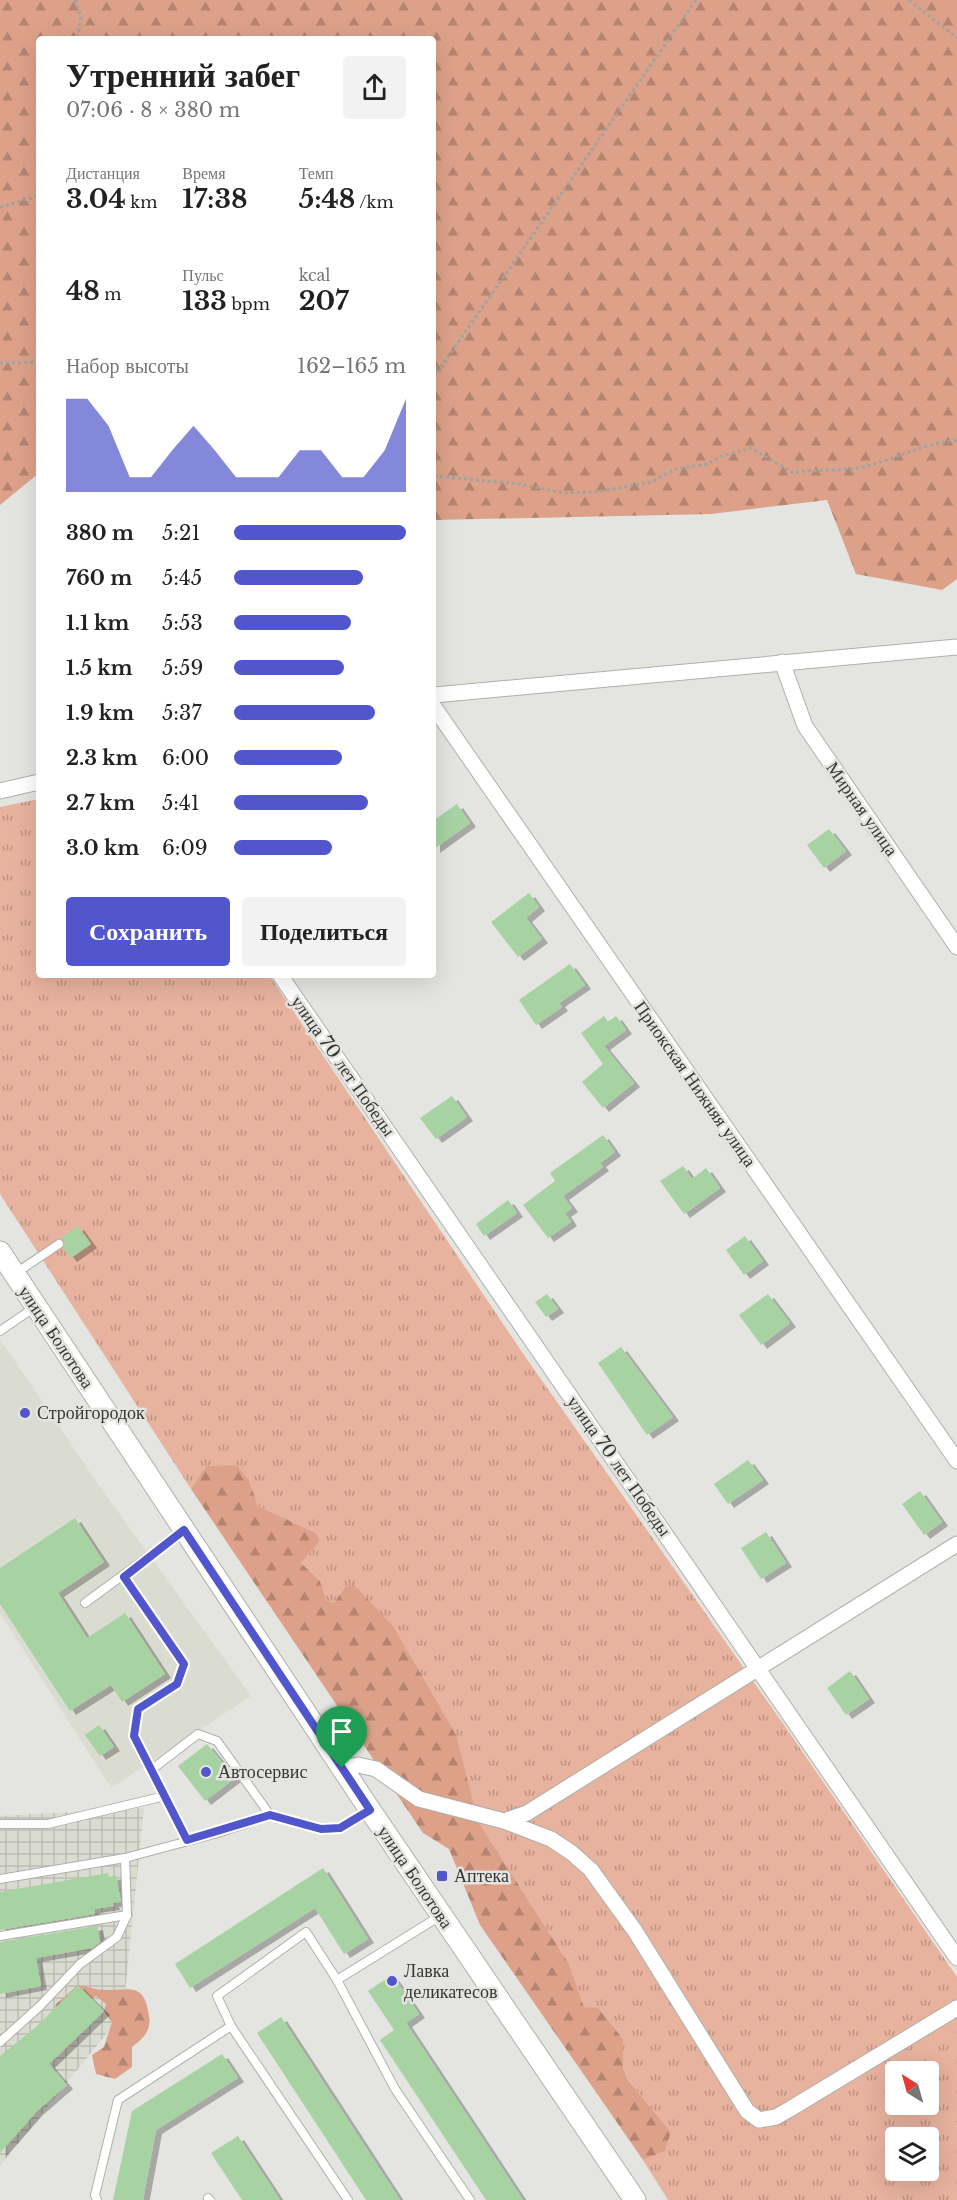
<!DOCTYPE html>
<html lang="ru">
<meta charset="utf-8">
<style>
:root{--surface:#fff;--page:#f2f2f2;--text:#222;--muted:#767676;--accent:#5156cc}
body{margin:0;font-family:"Libre Baskerville",serif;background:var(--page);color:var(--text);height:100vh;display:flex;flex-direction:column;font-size:22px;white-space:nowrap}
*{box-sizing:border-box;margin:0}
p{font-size:20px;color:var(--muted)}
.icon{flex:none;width:33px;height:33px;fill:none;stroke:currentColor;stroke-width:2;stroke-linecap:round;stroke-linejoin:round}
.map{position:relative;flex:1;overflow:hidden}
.side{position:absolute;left:36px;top:36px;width:400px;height:942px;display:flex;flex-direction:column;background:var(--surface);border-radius:6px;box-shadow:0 6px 24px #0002}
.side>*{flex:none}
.needle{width:39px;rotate:323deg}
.buttons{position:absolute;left:885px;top:2061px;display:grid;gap:12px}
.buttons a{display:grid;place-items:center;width:54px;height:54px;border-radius:6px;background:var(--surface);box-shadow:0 6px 24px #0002;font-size:30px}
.pin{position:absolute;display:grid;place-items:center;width:51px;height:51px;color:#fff;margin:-62px -26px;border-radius:50% 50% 50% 0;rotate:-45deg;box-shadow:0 0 6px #0007}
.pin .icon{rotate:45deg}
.round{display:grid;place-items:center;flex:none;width:63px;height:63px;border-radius:6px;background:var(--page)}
.headline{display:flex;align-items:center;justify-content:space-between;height:102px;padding:0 30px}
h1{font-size:33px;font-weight:700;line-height:45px}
.figures{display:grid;grid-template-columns:repeat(3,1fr);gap:9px;height:102px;padding:6px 30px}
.figures div{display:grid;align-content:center}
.figures b{font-size:26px;font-weight:700}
.figures small{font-size:16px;font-weight:400}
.figures p{font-size:16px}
.chart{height:168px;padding:12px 30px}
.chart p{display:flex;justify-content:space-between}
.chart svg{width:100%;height:108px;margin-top:6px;fill:var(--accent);opacity:.7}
.primary-button{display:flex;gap:12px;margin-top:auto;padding:12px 30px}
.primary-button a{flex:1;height:69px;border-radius:6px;background:var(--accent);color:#fff;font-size:24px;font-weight:700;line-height:69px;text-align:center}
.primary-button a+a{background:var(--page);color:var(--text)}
ul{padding:0 30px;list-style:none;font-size:20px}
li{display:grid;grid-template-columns:96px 72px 1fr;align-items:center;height:45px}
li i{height:15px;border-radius:8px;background:var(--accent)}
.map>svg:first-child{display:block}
.built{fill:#dbdcd1}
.industrial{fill:url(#industrial-grid)}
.grass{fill:url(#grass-tufts);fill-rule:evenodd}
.forest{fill:url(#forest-firs)}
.building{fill:#a7d3a3;filter:url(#shadow)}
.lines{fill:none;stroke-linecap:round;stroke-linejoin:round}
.service-casing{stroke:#afafac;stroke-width:10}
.minor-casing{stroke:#afafac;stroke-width:17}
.secondary-casing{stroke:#afafac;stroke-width:23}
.path{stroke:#a2a29f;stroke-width:3;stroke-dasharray:3 3;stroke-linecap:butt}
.service{stroke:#fff;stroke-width:8}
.minor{stroke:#fff;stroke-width:15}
.secondary{stroke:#fff;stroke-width:21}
.route-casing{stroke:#fff;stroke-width:12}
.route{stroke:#5156cc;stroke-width:8}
.poi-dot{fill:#5156cc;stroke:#e4e4e1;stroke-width:2}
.labels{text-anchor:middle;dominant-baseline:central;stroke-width:5;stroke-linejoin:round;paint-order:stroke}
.street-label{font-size:18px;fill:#363634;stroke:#e4e4e1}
.poi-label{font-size:18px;fill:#363634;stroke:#e4e4e1;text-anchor:start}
</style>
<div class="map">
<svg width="957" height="2200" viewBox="0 0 957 2200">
<defs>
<pattern id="industrial-grid" width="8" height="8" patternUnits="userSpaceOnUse" patternTransform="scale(1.5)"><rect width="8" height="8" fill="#dbdcd1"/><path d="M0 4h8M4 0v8" fill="none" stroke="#bdbdb4"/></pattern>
<pattern id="grass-tufts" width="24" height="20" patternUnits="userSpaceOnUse" patternTransform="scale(1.5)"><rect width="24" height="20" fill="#e7b29e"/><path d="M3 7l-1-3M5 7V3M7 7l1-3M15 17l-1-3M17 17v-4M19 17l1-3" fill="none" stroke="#bc9282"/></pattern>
<pattern id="forest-firs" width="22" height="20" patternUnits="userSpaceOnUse" patternTransform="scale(1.5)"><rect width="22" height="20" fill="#dda189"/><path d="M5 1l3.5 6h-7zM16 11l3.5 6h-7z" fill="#b48471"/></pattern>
<filter id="shadow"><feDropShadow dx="6" dy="4" stdDeviation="0" flood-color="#0004"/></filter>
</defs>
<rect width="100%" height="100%" fill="#e4e4e1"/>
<path class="built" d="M0 1339 100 1487 251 1696 111 1788 0 1613Z"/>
<path class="industrial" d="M144 1808 123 2013 0 2166V1816Z"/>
<path class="grass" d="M39 799V975H269L524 1355 793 1738 957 1977V2200H668L643 2160 665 2151 671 2132 628 2080 623 2068V2039L584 2007 569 1964 478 1821 345 1587 334 1603 325 1600 320 1581 301 1563 320 1541 316 1533 258 1506 249 1480 237 1465 206 1466 191 1489 0 1194V807ZM896 2072H928V2104H896ZM896 2138H928V2170H896Z"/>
<g class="forest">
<path d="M0 0H957V579L942 590 856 574 827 500 711 514 434 520V39H39V473L0 505Z"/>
<path d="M237 1465 249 1480 258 1506 316 1533 320 1541 301 1563 320 1581 326 1600 334 1603 345 1587 354 1585 393 1626 456 1735 478 1821 569 1964 584 2007 598 2008 623 2039V2068L628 2080 671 2132 665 2151 643 2160 480 1925 449 1849 423 1833 191 1489 206 1466Z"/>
<path d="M78 1985C85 1986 94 1989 101 1990 127 1992 144 1979 149 2016 152 2030 143 2039 132 2047V2067L115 2079 96 2074 92 2055 104 2047 112 2022 104 2011 106 2004 96 1996 52 2018 56 2004Z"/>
</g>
<g class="building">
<path d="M457 804 470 823 434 849V820Z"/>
<path d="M829 829 846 851 824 868 807 845Z"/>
<path d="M529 893 539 907 526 918 542 939 518 957 491 922Z"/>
<path d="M570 964 585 985 559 1003 562 1007 536 1025 519 1000Z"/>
<path d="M604 1016 608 1022 616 1016 626 1030 604 1046 634 1083 603 1108 582 1082 603 1064 581 1033Z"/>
<path d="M452 1096 467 1117 436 1139 420 1118Z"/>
<path d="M603 1135 615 1152 600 1163 603 1167 563 1196 572 1208 565 1213 571 1222 548 1238 523 1205 555 1181 550 1173Z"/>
<path d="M683 1166 692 1179 706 1168 720 1188 684 1214 660 1181Z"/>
<path d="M508 1200 517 1213 484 1236 476 1224Z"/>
<path d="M78 1226 91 1244 71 1258 63 1248 65 1243 61 1238Z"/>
<path d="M745 1236 763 1261 744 1275 726 1250Z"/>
<path d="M547 1294 558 1309 546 1317 535 1302Z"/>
<path d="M768 1294 790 1323 761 1345 739 1315Z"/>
<path d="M621 1347 673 1417 647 1435 598 1363Z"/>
<path d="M748 1460 763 1480 728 1504 714 1484Z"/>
<path d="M920 1491 942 1522 924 1535 902 1504Z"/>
<path d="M75 1518 104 1562 58 1593 87 1638 125 1613 165 1674 122 1702 111 1685 70 1711 0 1604V1568Z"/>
<path d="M766 1532 786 1563 761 1579 741 1548Z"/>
<path d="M850 1671 869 1699 846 1715 827 1688Z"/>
<path d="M99 1725 114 1747 100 1756 85 1735Z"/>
<path d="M207 1744 235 1778 205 1801 178 1766Z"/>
<path d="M323 1868 368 1939 344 1954 315 1908 190 1988 175 1964Z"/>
<path d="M108 1873 109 1877 116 1875 120 1897 121 1902 113 1903 114 1906 94 1909 95 1914 0 1930V1892Z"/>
<path d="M97 1926 100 1942 92 1948 36 1958 41 1986 0 1994V1942Z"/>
<path d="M392 1975 419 2014 406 2023 523 2200H486L380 2040 394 2030 368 1991Z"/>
<path d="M78 1985 104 2011 49 2064 67 2085 37 2111 0 2153V2056L36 2027Z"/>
<path d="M281 2017 400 2200H366L257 2033Z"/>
<path d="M222 2054 238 2078 156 2130 143 2200H113L132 2111Z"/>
<path d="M238 2136 280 2200H242L211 2153Z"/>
</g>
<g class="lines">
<defs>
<g id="service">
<path d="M16 1273 59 1244"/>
<path d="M0 1331 35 1307"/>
<path d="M124 1577 184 1664 177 1684 138 1709 134 1736 187 1841"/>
<path d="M85 1603 183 1531"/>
<path d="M151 1770 198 1734 217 1741 270 1815"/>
<path d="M0 1824H48L165 1796"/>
<path d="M0 1879 125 1858 218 1833 270 1815 321 1829 340 1828 368 1811"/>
<path d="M0 1936 127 1915"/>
<path d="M337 1980 395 2089 470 2200"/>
<path d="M231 2026 348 2200"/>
<path d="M0 2042 40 2006 80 1964 117 1937 127 1915 125 1858"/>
<path d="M208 2198 210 2200"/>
<path d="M97 2200 95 2195 118 2100 231 2026 217 1996 306 1932 337 1980 440 1916"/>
</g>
<g id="minor">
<path d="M782 662 805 726 957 947"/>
<path d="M434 695 957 647"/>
<path d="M434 707 957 1461"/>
<path d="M0 791 39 782"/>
<path d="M280 975 957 1958"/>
<path d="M342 1768 358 1765 376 1769 419 1799 504 1821 527 1813 957 1544"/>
<path d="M504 1821 551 1839 572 1853 591 1870 635 1931 747 2111 759 2120 776 2117 790 2109 957 2008"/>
</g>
<path id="secondary" d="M0 1252 370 1810 635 2200"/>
</defs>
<use href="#service" class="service-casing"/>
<use href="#minor" class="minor-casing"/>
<use href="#secondary" class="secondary-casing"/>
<g class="path">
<path d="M75 0 81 17 77 39"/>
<path d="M909 0 957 38"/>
<path d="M0 207 39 196"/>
<path d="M0 363 39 362"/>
<path d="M434 377 696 0"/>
<path d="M434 476 519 484 564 493 595 492 652 482 675 469 707 464 722 456 751 448 793 473C815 468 841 472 863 467 896 459 921 444 957 440"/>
</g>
<use href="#service" class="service"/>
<use href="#minor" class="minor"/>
<use href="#secondary" class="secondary"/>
</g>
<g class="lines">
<defs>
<path id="route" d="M184 1530 370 1810 340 1828 321 1829 270 1815 187 1840 134 1736 138 1709 177 1684 184 1664 124 1577Z"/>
</defs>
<use href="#route" class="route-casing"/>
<use href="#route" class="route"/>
</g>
<g class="poi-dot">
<circle cx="25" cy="1413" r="6"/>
<circle cx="206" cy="1772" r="6"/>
<rect x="436" y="1870" width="12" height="12" rx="3"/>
<circle cx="392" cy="1981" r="6"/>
</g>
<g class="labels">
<g class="street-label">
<text transform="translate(862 809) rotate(55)">Мирная улица</text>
<text transform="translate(343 1066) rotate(55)">улица 70 лет Победы</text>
<text transform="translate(695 1084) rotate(55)">Приокская Нижняя улица</text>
<text transform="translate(56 1337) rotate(56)">улица Болотова</text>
<text transform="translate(619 1466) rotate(55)">улица 70 лет Победы</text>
<text transform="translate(415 1877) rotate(56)">улица Болотова</text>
</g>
<g class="poi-label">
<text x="37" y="1413">Стройгородок</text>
<text x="218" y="1772">Автосервис</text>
<text x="454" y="1876">Аптека</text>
<text x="404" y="1971">Лавка<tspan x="404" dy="21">деликатесов</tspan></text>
</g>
</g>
</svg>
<div class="buttons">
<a><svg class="needle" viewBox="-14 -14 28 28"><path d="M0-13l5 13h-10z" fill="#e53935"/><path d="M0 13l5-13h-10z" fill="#767676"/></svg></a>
<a><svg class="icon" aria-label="layers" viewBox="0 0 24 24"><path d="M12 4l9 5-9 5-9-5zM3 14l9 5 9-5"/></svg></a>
</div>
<div class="pin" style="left:342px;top:1768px;background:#1e9e55"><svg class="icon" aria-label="arrive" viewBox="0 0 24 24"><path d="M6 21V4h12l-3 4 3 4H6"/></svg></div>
<section class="side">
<div class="headline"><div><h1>Утренний забег</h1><p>07:06 · 8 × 380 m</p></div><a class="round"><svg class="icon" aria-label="share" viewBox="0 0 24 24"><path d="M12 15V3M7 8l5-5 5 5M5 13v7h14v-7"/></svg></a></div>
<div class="figures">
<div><p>Дистанция</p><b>3.04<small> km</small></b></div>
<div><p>Время</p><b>17:38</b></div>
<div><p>Темп</p><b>5:48<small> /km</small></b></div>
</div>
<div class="figures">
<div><b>48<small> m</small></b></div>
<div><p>Пульс</p><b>133<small> bpm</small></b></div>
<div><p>kcal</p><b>207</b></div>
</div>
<div class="chart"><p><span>Набор высоты</span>162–165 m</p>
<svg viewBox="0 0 160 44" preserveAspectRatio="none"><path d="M0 44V6L10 6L20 17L30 38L40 38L50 27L60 17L70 27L80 38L90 38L100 38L110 27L120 27L130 38L140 38L150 27L160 6V44z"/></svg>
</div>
<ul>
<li><b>380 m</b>5:21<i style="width:100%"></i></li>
<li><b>760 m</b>5:45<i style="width:75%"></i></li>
<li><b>1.1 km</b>5:53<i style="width:68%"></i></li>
<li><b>1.5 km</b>5:59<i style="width:64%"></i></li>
<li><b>1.9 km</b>5:37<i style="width:82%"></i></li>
<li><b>2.3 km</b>6:00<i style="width:63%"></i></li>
<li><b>2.7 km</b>5:41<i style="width:78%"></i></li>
<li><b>3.0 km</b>6:09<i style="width:57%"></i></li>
</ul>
<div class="primary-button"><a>Сохранить</a><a>Поделиться</a></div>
</section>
</div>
